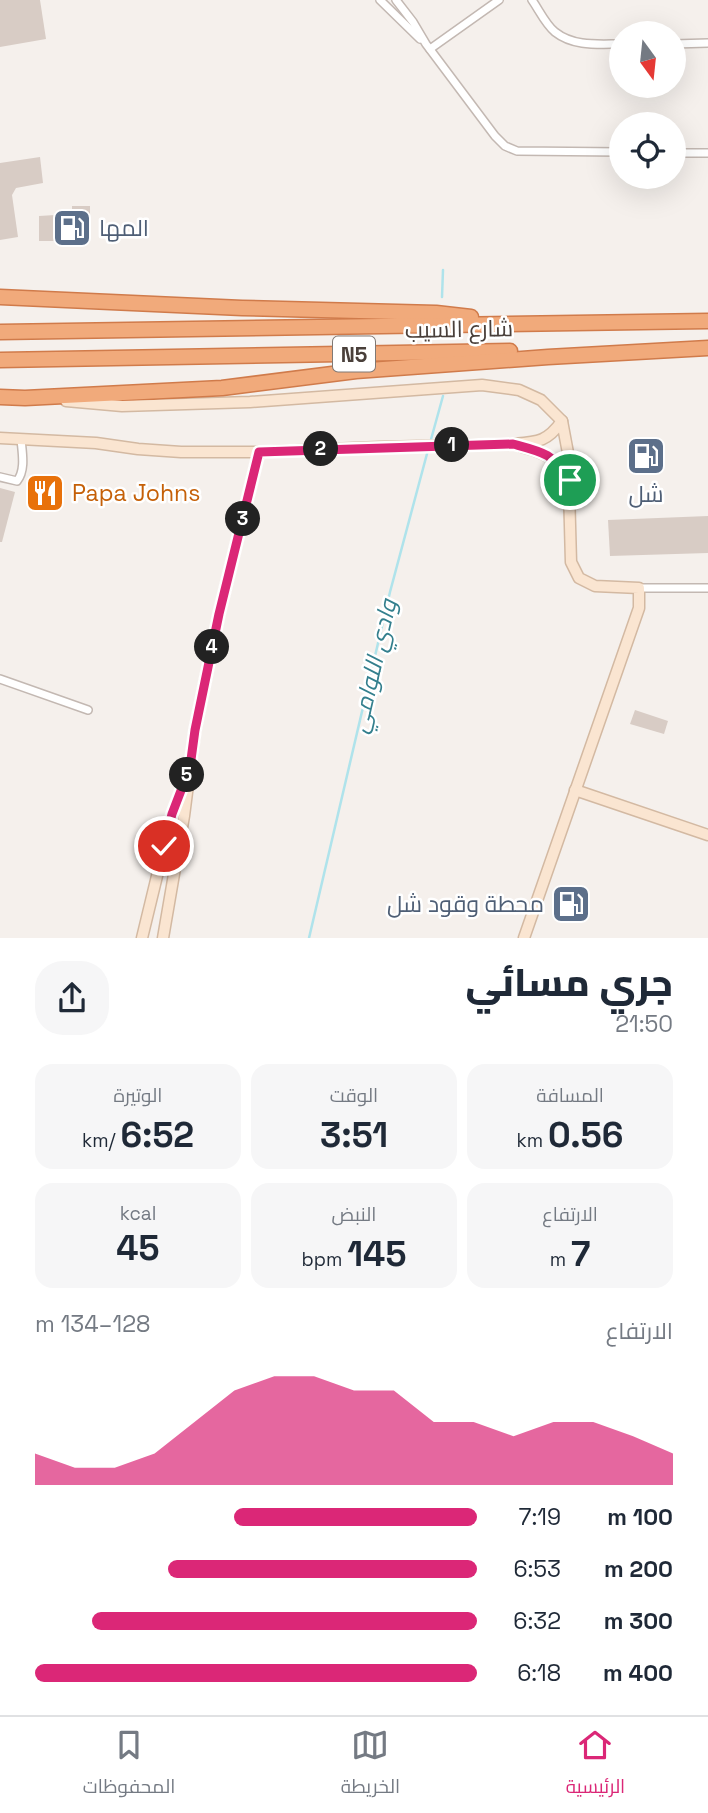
<!DOCTYPE html>
<html lang="ar">
<meta charset="utf-8">
<style>
:root{--surface:#fff;--page:#f6f6f7;--text:#1f2937;--muted:#747a83;--line:#e0e1e3;--accent:#db2777}
body{margin:0;font-family:"Space Grotesk",Cairo,sans-serif;background:var(--page);color:var(--text);direction:rtl;height:100vh;display:flex;flex-direction:column;font-size:26px;white-space:nowrap}
*{box-sizing:border-box;margin:0}
p{font-size:23px;color:var(--muted)}
.icon{flex:none;width:38px;height:38px;fill:none;stroke:currentColor;stroke-width:2;stroke-linecap:round;stroke-linejoin:round}
.map{position:relative;height:938px;overflow:hidden;direction:ltr}
.sheet{display:flex;flex-direction:column;background:var(--surface);flex:1}
.sheet>*{flex:none}
.needle{width:46px;rotate:165deg}
.controls{position:absolute;left:609px;top:21px;display:grid;gap:14px}
.controls a{display:grid;place-items:center;width:77px;height:77px;border-radius:50%;background:var(--surface);box-shadow:0 7px 28px #0002;font-size:35px}
.pin{position:absolute;display:grid;place-items:center;width:60px;height:60px;color:#fff;margin:-30px;border:4px solid #fff;border-radius:50%;box-shadow:0 2px 7px #0007}
.km{position:absolute;width:35px;height:35px;margin:-18px;border-radius:50%;background:#222;color:#fff;font-size:19px;line-height:35px;text-align:center}
.round{display:grid;place-items:center;flex:none;width:74px;height:74px;border-radius:28px;background:var(--page)}
.headline{display:flex;align-items:center;justify-content:space-between;height:119px;padding:0 35px}
h1{font-size:38px;font-weight:800;line-height:52px}
.metrics{display:grid;grid-template-columns:repeat(3,1fr);gap:10px;height:119px;padding:7px 35px}
.metrics div{display:grid;align-content:center;border-radius:18px;background:var(--page);text-align:center}
.metrics b{font-size:35px;font-weight:800}
.metrics small{font-size:19px;font-weight:400}
.metrics p{font-size:19px}
.chart{height:196px;padding:14px 35px}
.chart p{display:flex;justify-content:space-between}
.chart svg{width:100%;height:126px;margin-top:7px;fill:var(--accent);opacity:.7}
ul{padding:0 35px;list-style:none;font-size:23px}
li{display:grid;grid-template-columns:112px 84px 1fr;align-items:center;height:52px}
li i{height:18px;border-radius:9px;background:var(--accent)}
.menu{display:flex;justify-content:space-around;align-items:center;height:98px;border-top:2px solid var(--line);background:var(--surface);font-size:19px;color:var(--muted)}
.menu a{display:grid;justify-items:center;gap:4px}
.menu .active{color:var(--accent)}
.map>svg:first-child{display:block}
.lines{fill:none;stroke-linecap:round;stroke-linejoin:round}
.stream{stroke:#afe3eb;stroke-width:2.5}
.building{fill:#d8ccc5}
.street-casing{stroke:#c3b8b2;stroke-width:10}
.secondary-casing{stroke:#d3b9a2;stroke-width:13}
.highway-casing{stroke:#d07b4b;stroke-width:17}
.street{stroke:#fff;stroke-width:7}
.secondary{stroke:#fae5d1;stroke-width:10}
.highway{stroke:#f1aa7b;stroke-width:14}
.route-casing{stroke:#fff;stroke-width:14}
.route{stroke:#db2777;stroke-width:9}
.labels{text-anchor:middle;dominant-baseline:central;stroke-width:5;stroke-linejoin:round;paint-order:stroke}
.shield{fill:#fff;stroke:#807975;stroke-width:2}
.shield-label{font-size:21px;font-weight:bold;fill:#493f3a}
.service-label{font-size:23px;fill:#4e5e75;stroke:#fff;text-anchor:start}
.street-label{font-size:23px;fill:#493f3a;stroke:#fff}
.food-label{font-size:23px;fill:#c56008;stroke:#fff;text-anchor:start}
.water-label{font-size:24px;font-style:italic;fill:#337f8d;stroke:#fff}
</style>
<div class="map">
<svg width="708" height="938" viewBox="0 0 708 938">
<rect width="100%" height="100%" fill="#f5f0ec"/>
<g class="lines">
<g class="stream">
<path d="M442 297 443 270"/>
<path d="M430 443 443 396"/>
<path d="M309 938 390 592 428 450"/>
</g>
</g>
<g class="building">
<path d="M0 0H40L46 39 0 47Z"/>
<path d="M40 157 43 183 16 188 12 195 18 237 0 240V163Z"/>
<path d="M72 206H90V238H72V236H54L55 241H39V216L55 215V219H72Z"/>
<path d="M0 488 15 492 2 542H0Z"/>
<path d="M708 516V553L610 556 608 520Z"/>
<path d="M635 710 668 721 664 734 630 724Z"/>
</g>
<g class="lines">
<defs>
<g id="street">
<path d="M380 0 420 39"/>
<path d="M396 0 413 22 426 44 495 136 505 146 517 151 621 152"/>
<path d="M532 0C539 10 546 25 555 32 574 47 599 44 621 44"/>
<path d="M674 44 708 43"/>
<path d="M430 49 499 0"/>
<path d="M674 153H708"/>
<path d="M0 477 17 481C26 470 22 452 21 439"/>
<path d="M639 588H708"/>
<path d="M0 679 88 710"/>
</g>
<g id="secondary">
<path d="M66 401 122 406 250 402 482 385 519 390 541 400 562 421 568 453 571 562 579 578 595 586 639 588V608L524 938"/>
<path d="M0 438 96 443 138 449 181 452H259L379 447 513 444C538 442 547 442 562 421"/>
<path d="M522 447C545 453 555 458 568 478"/>
<path d="M575 790 708 835"/>
<path d="M142 938 172 814 184 783"/>
<path d="M163 938 184 816 195 730 219 614 259 452"/>
</g>
<g id="highway">
<path d="M0 297 242 308 436 313 471 317"/>
<path d="M0 332 708 321"/>
<path d="M0 360 510 351"/>
<path d="M0 397 25 398 222 388 356 371 548 357 708 348"/>
</g>
</defs>
<use href="#street" class="street-casing"/>
<use href="#secondary" class="secondary-casing"/>
<use href="#highway" class="highway-casing"/>
<use href="#street" class="street"/>
<use href="#secondary" class="secondary"/>
<use href="#highway" class="highway"/>
</g>
<g class="lines">
<defs>
<path id="route" d="M164 846 172 814 190 767 195 730 219 614 259 452 513 444C543 452 552 453 570 480"/>
</defs>
<use href="#route" class="route-casing"/>
<use href="#route" class="route"/>
</g>
<defs>
<symbol id="fuel-square" viewBox="-11 -11 22 22"><rect x="-9" y="-9" width="18" height="18" rx="4" fill="#5c6f8a" stroke="#fff"/><path d="M-5.5-6h7V0h2V4h1.3V-2.5L3-4.5l.8-.8L6-3V5H2.5V1h-1V6h-7ZM-4.2-4.7v3.2H.2V-4.7Z" fill="#fff"/></symbol>
<symbol id="restaurant-square" viewBox="-11 -11 22 22"><rect x="-9" y="-9" width="18" height="18" rx="4" fill="#e8710a" stroke="#fff"/><path d="M-5-6h1v4h1v-4h1v4h1v-4h1v5L-1.5 .5V6h-2V.5L-5-1ZM5-6V6H3V1.5H1.5Q1.5-4 5-6Z" fill="#fff"/></symbol>
</defs>
<g fill-rule="evenodd">
<use href="#fuel-square" x="50" y="206" width="44" height="44"/>
<use href="#fuel-square" x="624" y="434" width="44" height="44"/>
<use href="#restaurant-square" x="23" y="471" width="44" height="44"/>
<use href="#fuel-square" x="549" y="882" width="44" height="44"/>
</g>
<g class="labels">
<rect class="shield" x="333" y="336.5" width="42" height="35" rx="5"/>
<g class="shield-label">
<text x="354" y="354">N5</text>
</g>
<g class="service-label">
<text x="99" y="228">المها</text>
<text x="646" y="494" text-anchor="middle">شل</text>
<text x="544" y="904" text-anchor="end">محطة وقود شل</text>
</g>
<g class="street-label">
<text transform="translate(459 329) rotate(-1)">شارع السيب</text>
</g>
<g class="food-label">
<text x="72" y="493">Papa Johns</text>
</g>
<g class="water-label">
<text transform="translate(373 666) rotate(-77)">وادي اللوامي</text>
</g>
</g>
</svg>
<div class="controls">
<a><svg class="needle" viewBox="-14 -14 28 28"><path d="M0-13l5 13h-10z" fill="#e53935"/><path d="M0 13l5-13h-10z" fill="#747a83"/></svg></a>
<a><svg class="icon" aria-label="locate" viewBox="0 0 24 24"><circle cx="12" cy="12" r="6"/><path d="M12 2v4M12 18v4M2 12h4M18 12h4"/></svg></a>
</div>
<div class="pin" style="left:570px;top:480px;background:#1e9e55"><svg class="icon" aria-label="arrive" viewBox="0 0 24 24"><path d="M6 21V4h12l-3 4 3 4H6"/></svg></div>
<div class="pin" style="left:164px;top:846px;background:#d93025"><svg class="icon" aria-label="check" viewBox="0 0 24 24"><path d="M5 12l5 5 9-10"/></svg></div>
<b class="km" style="left:452px;top:445px">1</b>
<b class="km" style="left:321px;top:449px">2</b>
<b class="km" style="left:243px;top:519px">3</b>
<b class="km" style="left:212px;top:647px">4</b>
<b class="km" style="left:187px;top:775px">5</b>
</div>
<section class="sheet">
<div class="headline"><div><h1>جري مسائي</h1><p>21:50</p></div><a class="round"><svg class="icon" aria-label="share" viewBox="0 0 24 24"><path d="M12 15V3M7 8l5-5 5 5M5 13v7h14v-7"/></svg></a></div>
<div class="metrics">
<div><p>المسافة</p><b>0.56<small> km</small></b></div>
<div><p>الوقت</p><b>3:51</b></div>
<div><p>الوتيرة</p><b>6:52<small> /km</small></b></div>
</div>
<div class="metrics">
<div><p>الارتفاع</p><b>7<small> m</small></b></div>
<div><p>النبض</p><b>145<small> bpm</small></b></div>
<div><p>kcal</p><b>45</b></div>
</div>
<div class="chart"><p><span>الارتفاع</span>128–134 m</p>
<svg viewBox="0 0 160 44" preserveAspectRatio="none"><path d="M0 44V33L10 38L20 38L30 33L40 22L50 11L60 6L70 6L80 11L90 11L100 22L110 22L120 27L130 22L140 22L150 27L160 33V44z"/></svg>
</div>
<ul>
<li><b>100 m</b>7:19<i style="width:55%"></i></li>
<li><b>200 m</b>6:53<i style="width:70%"></i></li>
<li><b>300 m</b>6:32<i style="width:87%"></i></li>
<li><b>400 m</b>6:18<i style="width:100%"></i></li>
</ul>
</section>
<nav class="menu">
<a class="active"><svg class="icon" aria-label="home" viewBox="0 0 24 24"><path d="M3 11l9-7 9 7M6 9v11h12V9"/></svg>الرئيسية</a>
<a><svg class="icon" aria-label="map" viewBox="0 0 24 24"><path d="M3 6l6-2 6 2 6-2v14l-6 2-6-2-6 2zM9 4v14M15 6v14"/></svg>الخريطة</a>
<a><svg class="icon" aria-label="saved" viewBox="0 0 24 24"><path d="M7 4h10v16l-5-4-5 4z"/></svg>المحفوظات</a>
</nav>
